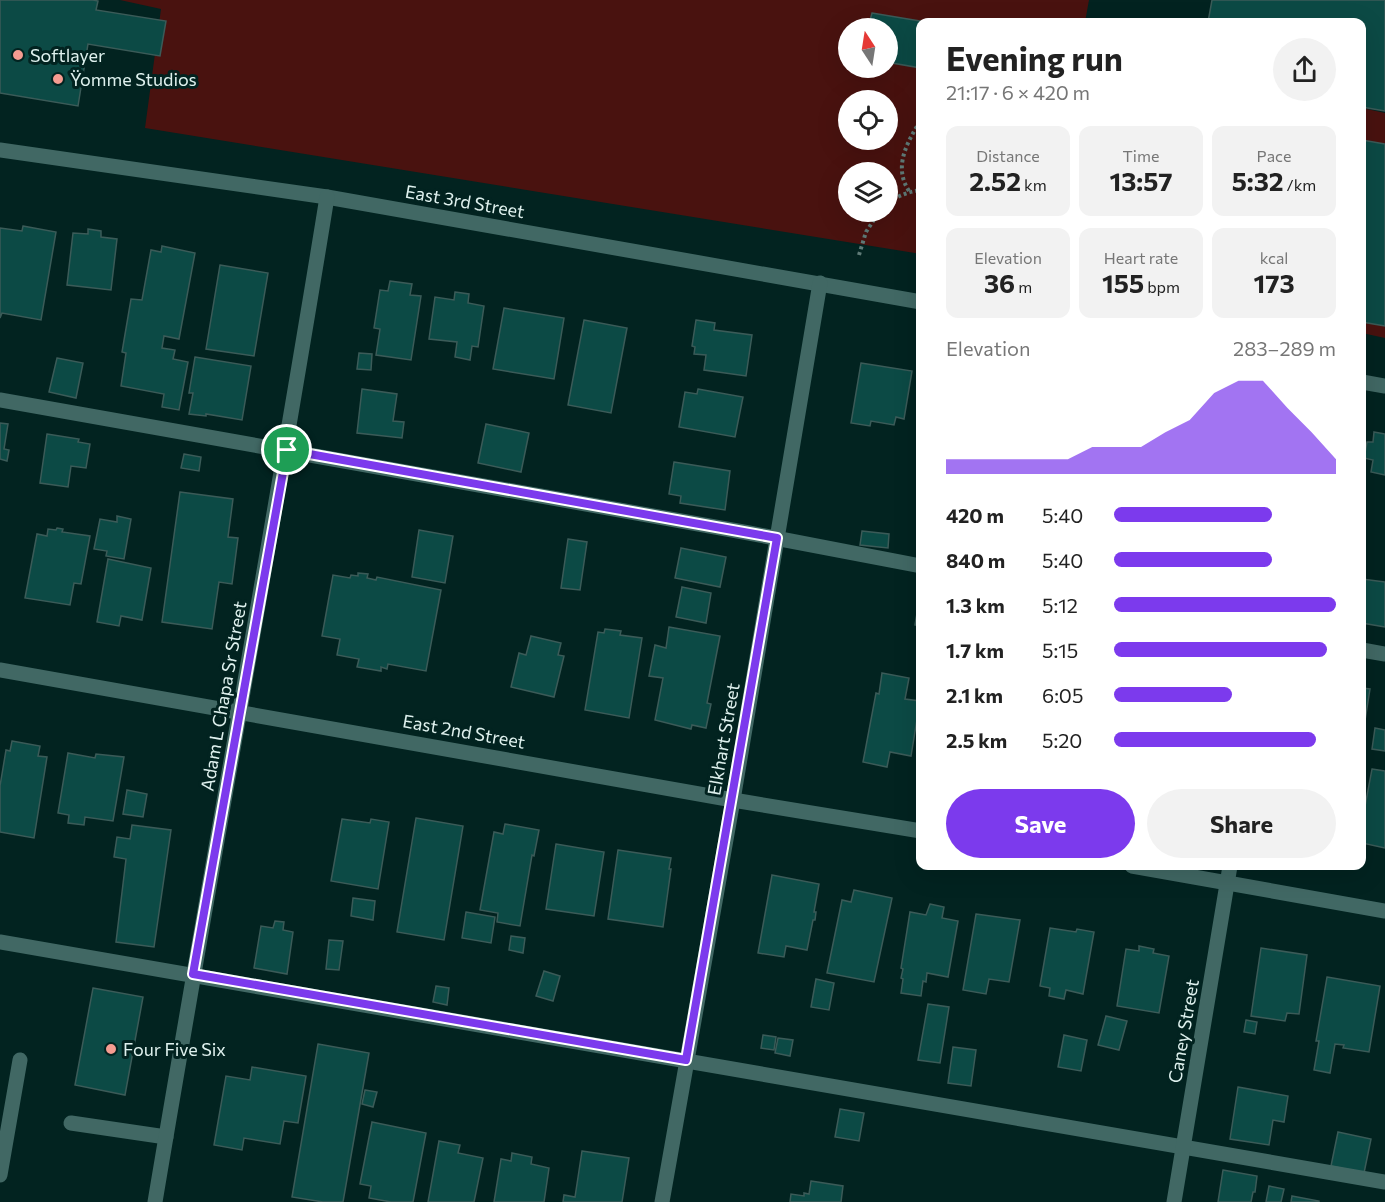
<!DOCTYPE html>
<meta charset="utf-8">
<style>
:root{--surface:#fff;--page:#f2f2f2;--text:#222;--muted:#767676;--accent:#7c3aed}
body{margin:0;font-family:Commissioner,sans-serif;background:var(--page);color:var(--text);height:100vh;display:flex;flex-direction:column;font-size:22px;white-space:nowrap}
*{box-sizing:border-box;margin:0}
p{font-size:20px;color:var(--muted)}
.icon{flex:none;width:33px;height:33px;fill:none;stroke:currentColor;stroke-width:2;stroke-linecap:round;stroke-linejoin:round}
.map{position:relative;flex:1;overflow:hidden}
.panel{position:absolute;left:916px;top:18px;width:450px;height:852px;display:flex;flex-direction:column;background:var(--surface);border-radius:12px;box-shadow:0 6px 24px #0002}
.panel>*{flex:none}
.needle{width:39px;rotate:348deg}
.buttons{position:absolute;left:838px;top:18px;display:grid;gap:12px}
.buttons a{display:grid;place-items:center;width:60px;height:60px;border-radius:50%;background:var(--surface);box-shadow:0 6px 24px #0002;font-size:30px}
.pin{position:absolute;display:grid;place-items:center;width:51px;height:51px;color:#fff;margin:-26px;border:3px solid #fff;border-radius:50%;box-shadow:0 2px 6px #0007}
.round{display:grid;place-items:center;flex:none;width:63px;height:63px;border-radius:32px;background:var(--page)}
.overview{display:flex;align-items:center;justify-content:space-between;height:102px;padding:0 30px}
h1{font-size:33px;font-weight:700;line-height:45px}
.figures{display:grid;grid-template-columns:repeat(3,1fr);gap:9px;height:102px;padding:6px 30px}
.figures div{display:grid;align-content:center;border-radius:12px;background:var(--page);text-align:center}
.figures b{font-size:26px;font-weight:700}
.figures small{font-size:16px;font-weight:400}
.figures p{font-size:16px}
.chart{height:168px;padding:12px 30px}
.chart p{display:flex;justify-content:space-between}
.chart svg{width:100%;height:108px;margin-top:6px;fill:var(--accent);opacity:.7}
.button{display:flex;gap:12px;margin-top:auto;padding:12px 30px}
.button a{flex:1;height:69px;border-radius:36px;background:var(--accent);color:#fff;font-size:24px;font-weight:700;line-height:69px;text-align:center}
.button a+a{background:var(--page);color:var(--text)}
ul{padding:0 30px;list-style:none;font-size:20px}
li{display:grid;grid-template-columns:96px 72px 1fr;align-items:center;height:45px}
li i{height:15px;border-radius:8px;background:var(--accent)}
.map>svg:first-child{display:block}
.green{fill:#49120f;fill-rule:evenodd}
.building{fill:#0c4a45;stroke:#3b5b58;stroke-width:1.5}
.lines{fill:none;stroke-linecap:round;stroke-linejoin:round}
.path{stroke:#5f7a77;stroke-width:4;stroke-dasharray:3 3;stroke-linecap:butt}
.service{stroke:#416864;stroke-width:15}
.minor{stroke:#416864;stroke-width:15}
.tertiary{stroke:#416864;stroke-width:15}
.route-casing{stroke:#fff;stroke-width:12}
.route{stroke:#7c3aed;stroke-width:8}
.poi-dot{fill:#f59c91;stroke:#022320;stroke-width:2}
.labels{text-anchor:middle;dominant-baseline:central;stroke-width:6;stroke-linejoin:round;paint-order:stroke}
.poi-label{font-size:18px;fill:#dff1ee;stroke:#022320;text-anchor:start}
.street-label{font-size:18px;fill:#dff1ee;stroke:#022320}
</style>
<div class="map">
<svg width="1385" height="1202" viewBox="0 0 1385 1202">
<rect width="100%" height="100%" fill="#022320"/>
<g class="green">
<path d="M120 0H1089L1085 22H921V254L145 128 161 9ZM849 28H888V68H849ZM849 100H888V140H849ZM849 172H888V212H849Z"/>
<path d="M1362 108 1385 113V338L1362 333Z"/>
</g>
<g class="building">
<path d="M0 0H93L98 1 96 10 166 21 160 56 88 44 78 106 0 93Z"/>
<path d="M1212 0H1385V111L1362 107V22H1208Z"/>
<path d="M872 13 926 22H921V68L892 63 888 28H868Z"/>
<path d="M1362 140 1385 144V326L1362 322Z"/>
<path d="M23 226 56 232 41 320 2 313 0 318V228L22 231Z"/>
<path d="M88 229 101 231V237L117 239 111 290 67 285 73 233 88 234Z"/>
<path d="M162 246 195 253 179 339 164 336 162 348 175 350 173 359 188 362 179 410 162 407 164 394 121 386 126 353 122 352 131 299 142 300 151 250 161 252Z"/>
<path d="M220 265 268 273 254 356 206 349Z"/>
<path d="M390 281 412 284 410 295 421 296 411 360 376 355 380 329 374 328 380 290 388 291Z"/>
<path d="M455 292 469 294 468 303 484 306 478 347 472 346 470 360 455 357 457 342 429 339 435 297 454 300Z"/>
<path d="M504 308 564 318 554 379 493 369Z"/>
<path d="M584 320 627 328 611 413 568 405Z"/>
<path d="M696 320 715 323 714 330 752 335 746 376 704 370 706 355 694 354 695 347 692 346Z"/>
<path d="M359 353 372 354 371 370 357 369Z"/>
<path d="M195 357 251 366 242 420 206 414V416L189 414 193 393H189Z"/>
<path d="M57 358 83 363 76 398 49 392Z"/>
<path d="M861 363 912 371 904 419 896 417 894 425 871 421 870 426 851 423Z"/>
<path d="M362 389 397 394 393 421 404 422 402 438 357 433Z"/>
<path d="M698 389 743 397 735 437 679 427 685 392 697 394Z"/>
<path d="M0 423 8 424 4 449 9 450 7 461 0 459Z"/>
<path d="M486 424 529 433 521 472 478 463Z"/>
<path d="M1374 432 1385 434V475L1371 472 1373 460 1364 458 1367 442H1373Z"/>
<path d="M47 434 79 439 78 442 90 444 86 468 71 466 68 487 40 483Z"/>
<path d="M184 454 201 457 199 471 181 468Z"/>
<path d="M674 462 730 471 725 510 680 503 681 496 669 494Z"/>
<path d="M180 492 233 499 228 537 238 538 232 584 219 582 212 629 162 622Z"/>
<path d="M117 516 131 519 124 559 106 556 107 551 94 549 100 519 117 522Z"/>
<path d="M57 528 63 529 62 532 90 536 81 584 74 583 70 605 25 598 37 534 47 536 48 529 56 530Z"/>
<path d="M419 530 453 536 445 583 412 577Z"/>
<path d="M862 531 889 534 888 548 860 545Z"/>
<path d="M568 539 587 542 580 590 561 588Z"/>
<path d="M681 548 726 557 720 587 675 578Z"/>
<path d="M108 559 151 568 142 620 121 616 119 626 97 622Z"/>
<path d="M358 573 368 574 367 578 376 580 377 577 441 590 426 671 388 664 387 669 381 667V671L357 667 359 659 337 655 340 639 322 636 333 575 350 578 351 575 358 576Z"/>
<path d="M1362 579 1385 582V627L1362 623Z"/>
<path d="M682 587 711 593 706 623 676 617Z"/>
<path d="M921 591V626L915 625Z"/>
<path d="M669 627 720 636 707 703 711 704 706 728 692 725 691 729 655 720 663 678 649 676 655 645 666 648Z"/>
<path d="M605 629 621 631 620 635 642 638 629 718 585 710 598 632 604 633Z"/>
<path d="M531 636 561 643 558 655 564 656 554 697 511 687 519 653 526 655Z"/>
<path d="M882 673 909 678 905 699 920 701 911 756 890 752 887 767 863 762 876 693 879 694Z"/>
<path d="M1362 688 1370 689 1363 733H1362Z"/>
<path d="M1375 728 1385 730V751L1372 749Z"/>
<path d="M12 741 40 746 38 756 47 757 34 838 0 832V786L6 750 10 751Z"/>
<path d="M68 753 95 758 96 754 124 757 113 821 85 817 84 825 68 823 69 815 58 813Z"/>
<path d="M1372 769 1385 771V848L1362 843V822Z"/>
<path d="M127 790 147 794 143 817 123 814Z"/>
<path d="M416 818 463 826 444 940 397 932Z"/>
<path d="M342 819 370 823 371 819 389 822 378 889 331 881Z"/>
<path d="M505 824 539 830 534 856 532 855 520 926 497 922 498 913 480 910 494 832 503 834Z"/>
<path d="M132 825 171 830 154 947 116 942 126 859 114 857 117 837 130 839Z"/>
<path d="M556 844 604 852 594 916 546 909Z"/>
<path d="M618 850 671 858 669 869H671L663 927 608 919Z"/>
<path d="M772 875 819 884 814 912H816L815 920H813L807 950 786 946 784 957 758 953Z"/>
<path d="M854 890 892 898 874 982 827 973 842 900 851 902Z"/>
<path d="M353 898 375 901 373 920 351 916Z"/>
<path d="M930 904 944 907 942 918 958 921 948 977 927 973 926 982 923 981 921 996 901 993 903 979 901 978 903 969 901 968 910 912 926 915Z"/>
<path d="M466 912 495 917 491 943 462 938Z"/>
<path d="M976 914 1020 920 1009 982 989 979 986 994 963 990Z"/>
<path d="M275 921 284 922 283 930 293 932 287 974 254 968 261 926 273 928Z"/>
<path d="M1050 928 1076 932 1077 929 1094 932 1083 994 1066 990 1064 999 1049 996 1050 988 1040 986Z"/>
<path d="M511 936 525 938 523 953 509 950Z"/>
<path d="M329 940 343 941 339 970 326 969Z"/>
<path d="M1139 946 1154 949 1153 953 1169 956 1159 1013 1117 1006 1126 949 1139 951Z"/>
<path d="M1261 948 1307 955 1299 1014 1287 1013 1285 1021 1251 1016Z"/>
<path d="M544 971 560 976 553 1001 536 996Z"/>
<path d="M1327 977 1380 986 1369 1052 1343 1048 1344 1045 1335 1044 1330 1073 1314 1070 1319 1041H1316Z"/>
<path d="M816 979 834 983 829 1010 811 1007Z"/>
<path d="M436 986 449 988 447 1005 433 1002Z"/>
<path d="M93 988 143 997 125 1095 75 1085Z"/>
<path d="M928 1004 949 1007 940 1063 918 1060Z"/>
<path d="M1106 1016 1127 1021 1119 1050 1098 1045Z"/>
<path d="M1246 1020 1257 1022 1255 1034 1244 1032Z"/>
<path d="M763 1035 776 1037 774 1050 761 1048Z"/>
<path d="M1064 1035 1087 1040 1081 1071 1058 1067Z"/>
<path d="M778 1038 793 1040 790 1056 775 1053Z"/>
<path d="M318 1044 369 1053 343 1202H323L292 1197Z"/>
<path d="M953 1047 976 1050 971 1086 948 1083Z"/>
<path d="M252 1067 306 1076 298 1123 284 1121 280 1144 244 1138 242 1150 214 1145 226 1076 250 1080Z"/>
<path d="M1238 1087 1288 1096 1284 1122 1273 1120 1269 1145 1230 1139Z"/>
<path d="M365 1090 377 1092 373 1107 362 1104Z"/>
<path d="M840 1109 864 1113 859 1141 835 1137Z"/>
<path d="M372 1122 426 1133 413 1202H391L369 1198 371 1186 360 1184Z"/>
<path d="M1338 1132 1371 1139 1364 1173 1331 1166Z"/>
<path d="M439 1141 460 1145 458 1153 483 1158 474 1202H428Z"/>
<path d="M582 1151 629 1158 622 1202H563L564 1195 575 1197Z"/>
<path d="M512 1153 532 1157 531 1164 549 1168 544 1202H494L501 1159 511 1161Z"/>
<path d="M1223 1170 1257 1176 1255 1192H1253L1251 1202H1218Z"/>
<path d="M811 1181 843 1186 841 1202H790L791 1194 804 1196V1193L809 1194Z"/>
<path d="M1269 1186 1284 1189 1281 1202H1266Z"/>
<path d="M1292 1196 1319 1201V1202H1291Z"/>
</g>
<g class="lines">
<g class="path">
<path d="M909 191C893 167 907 142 921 120"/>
<path d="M888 203C899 195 908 192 921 190"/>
<path d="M859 255 866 232 879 212"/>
</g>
<g class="service">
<path d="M0 400 749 533 921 566"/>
<path d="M1362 650 1385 654"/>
<path d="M0 942 1385 1182"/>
<path d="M71 1123 166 1137"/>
<path d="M0 1175 20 1060"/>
</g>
<g class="minor">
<path d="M0 150 327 197 921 302"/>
<path d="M1362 382 1385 386"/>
<path d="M155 1202C211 867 273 532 327 197"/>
<path d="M662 1202 733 800 820 283"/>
<path d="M1174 1202 1230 866"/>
</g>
<g class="tertiary">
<path d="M0 670 733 800 921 831"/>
<path d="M1132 866 1385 911"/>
</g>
</g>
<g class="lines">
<defs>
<path id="route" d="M287 450 777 538 686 1060 193 974Z"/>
</defs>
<use href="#route" class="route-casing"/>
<use href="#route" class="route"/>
</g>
<g class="poi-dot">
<circle cx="18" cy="55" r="6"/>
<circle cx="58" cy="79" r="6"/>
<circle cx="111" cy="1049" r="6"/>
</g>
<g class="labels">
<g class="poi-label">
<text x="30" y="55">Softlayer</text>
<text x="70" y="79">Ÿomme Studios</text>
<text x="123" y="1049">Four Five Six</text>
</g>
<g class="street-label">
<text transform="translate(465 201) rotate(10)">East 3rd Street</text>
<text transform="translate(223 696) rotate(-80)">Adam L Chapa Sr Street</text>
<text transform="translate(464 731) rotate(10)">East 2nd Street</text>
<text transform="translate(723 739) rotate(-80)">Elkhart Street</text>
<text transform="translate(1183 1031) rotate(-80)">Caney Street</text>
</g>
</g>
</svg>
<div class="buttons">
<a><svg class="needle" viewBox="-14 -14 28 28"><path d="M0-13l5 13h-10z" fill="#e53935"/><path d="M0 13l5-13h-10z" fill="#767676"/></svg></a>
<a><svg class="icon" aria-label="locate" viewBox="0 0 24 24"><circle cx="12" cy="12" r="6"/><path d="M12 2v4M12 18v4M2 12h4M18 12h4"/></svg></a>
<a><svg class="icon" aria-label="layers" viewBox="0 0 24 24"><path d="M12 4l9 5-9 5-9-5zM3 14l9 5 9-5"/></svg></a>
</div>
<div class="pin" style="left:287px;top:450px;background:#1e9e55"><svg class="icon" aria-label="arrive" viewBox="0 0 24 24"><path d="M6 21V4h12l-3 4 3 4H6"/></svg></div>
<section class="panel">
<div class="overview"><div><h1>Evening run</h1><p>21:17 · 6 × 420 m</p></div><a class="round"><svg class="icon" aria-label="share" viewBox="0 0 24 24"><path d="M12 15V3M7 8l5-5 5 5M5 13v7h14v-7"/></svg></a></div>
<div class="figures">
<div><p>Distance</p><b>2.52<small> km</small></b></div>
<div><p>Time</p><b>13:57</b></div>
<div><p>Pace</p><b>5:32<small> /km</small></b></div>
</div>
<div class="figures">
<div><p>Elevation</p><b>36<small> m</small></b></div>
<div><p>Heart rate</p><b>155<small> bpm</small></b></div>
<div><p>kcal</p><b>173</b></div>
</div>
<div class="chart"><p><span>Elevation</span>283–289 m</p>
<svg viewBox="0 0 160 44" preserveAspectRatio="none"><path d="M0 44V38L10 38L20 38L30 38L40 38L50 38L60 33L70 33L80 33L90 27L100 22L110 11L120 6L130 6L140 17L150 27L160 38V44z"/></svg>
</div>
<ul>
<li><b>420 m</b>5:40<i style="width:71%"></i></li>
<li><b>840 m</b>5:40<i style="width:71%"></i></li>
<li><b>1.3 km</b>5:12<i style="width:100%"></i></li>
<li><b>1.7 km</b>5:15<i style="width:96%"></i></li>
<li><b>2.1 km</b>6:05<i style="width:53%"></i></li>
<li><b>2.5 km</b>5:20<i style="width:91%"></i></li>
</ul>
<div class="button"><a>Save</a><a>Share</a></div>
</section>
</div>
